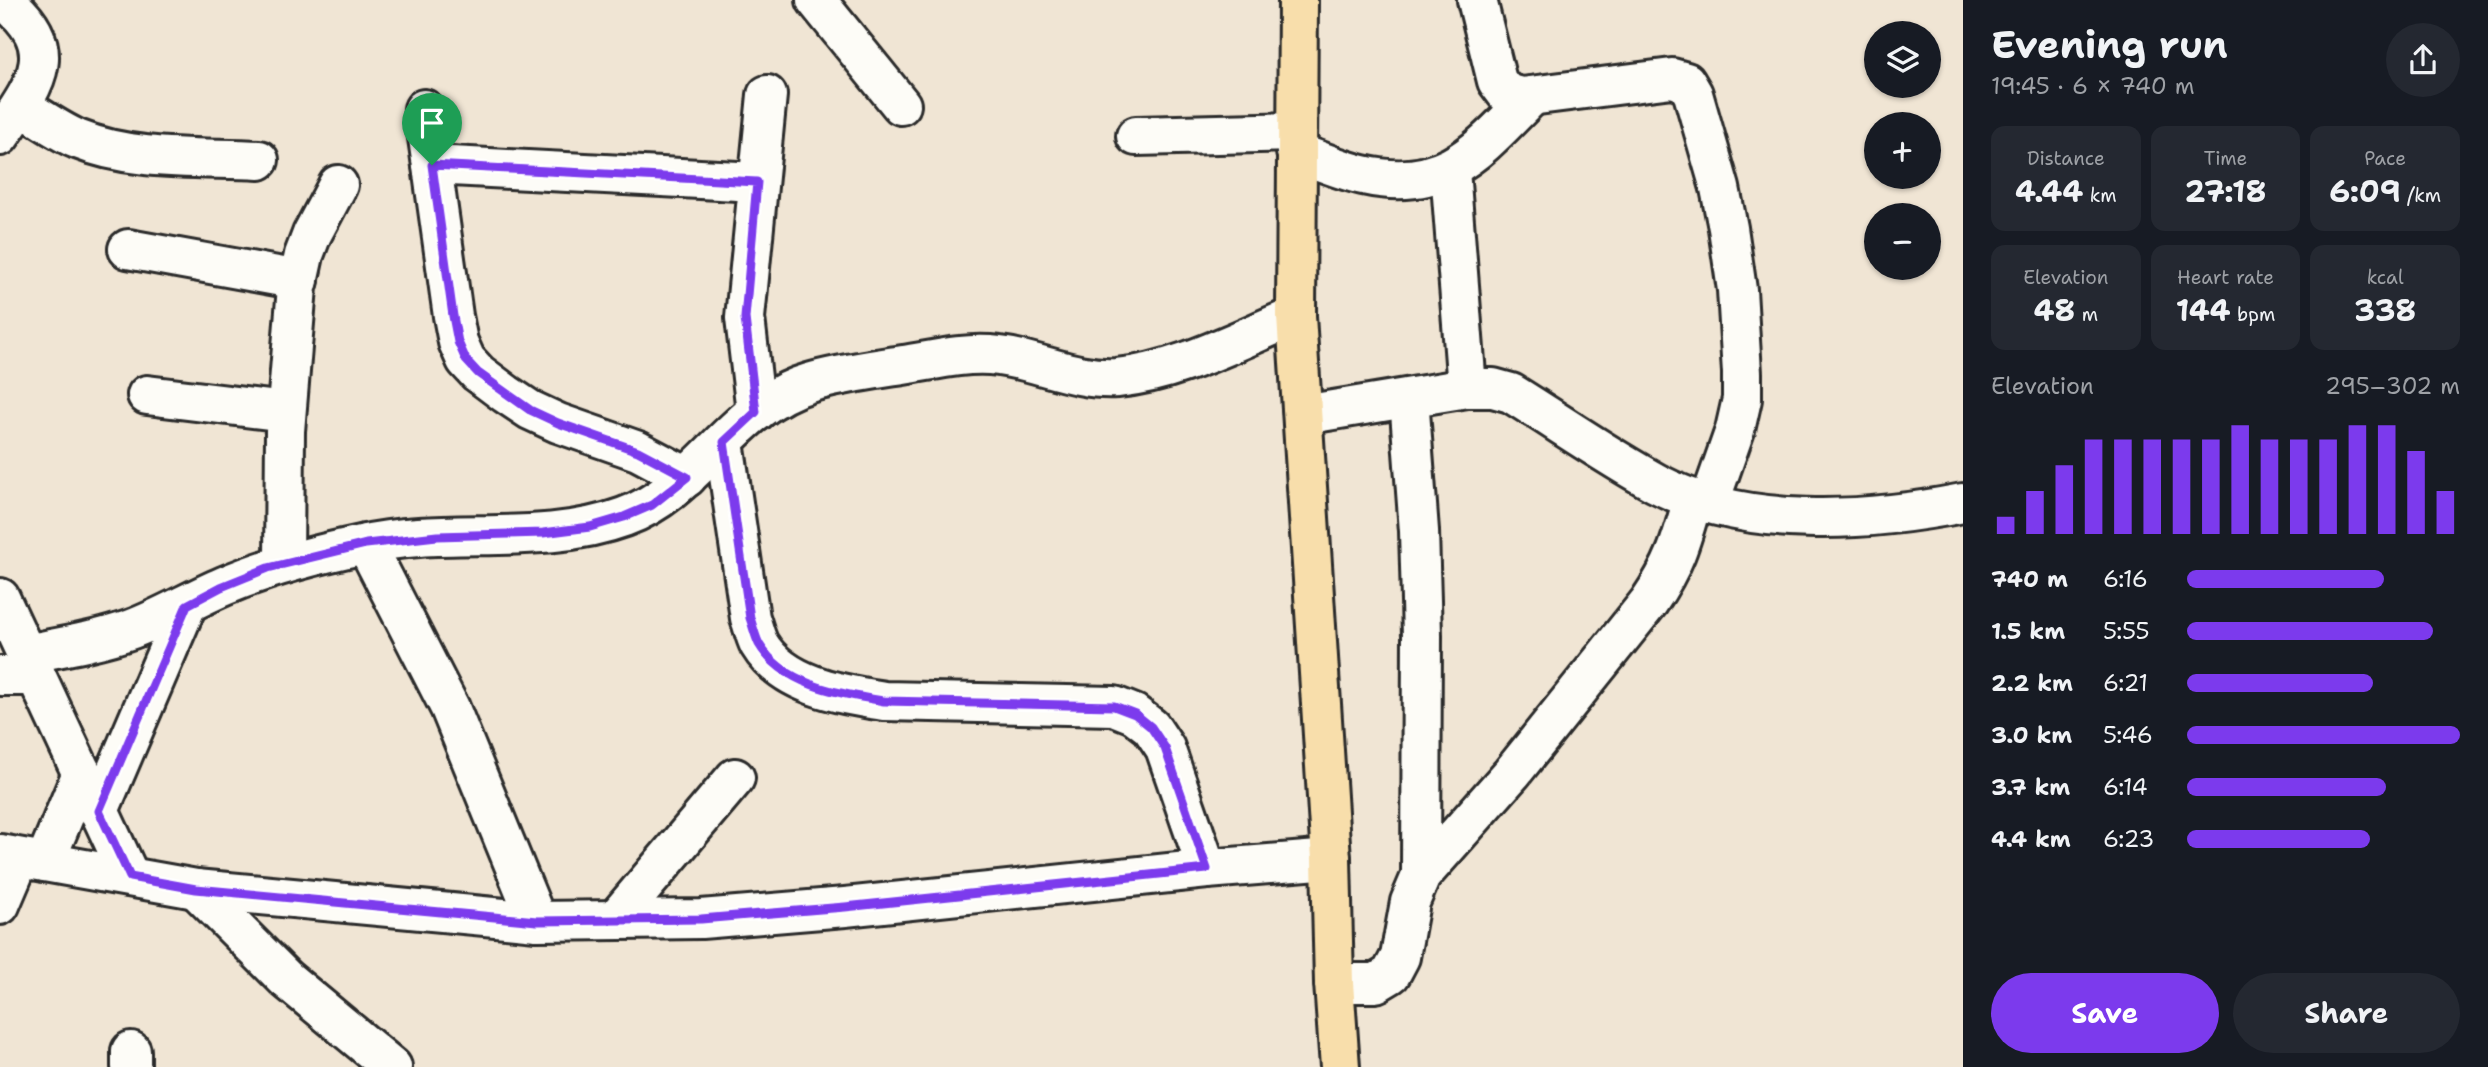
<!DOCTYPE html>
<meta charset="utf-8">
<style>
:root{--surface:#171b24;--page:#242831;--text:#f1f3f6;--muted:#9ea1a6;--accent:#7c3aed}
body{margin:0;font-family:"Shantell Sans",sans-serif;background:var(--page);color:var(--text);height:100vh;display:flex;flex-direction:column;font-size:26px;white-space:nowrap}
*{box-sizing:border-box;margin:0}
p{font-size:23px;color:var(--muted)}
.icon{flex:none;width:38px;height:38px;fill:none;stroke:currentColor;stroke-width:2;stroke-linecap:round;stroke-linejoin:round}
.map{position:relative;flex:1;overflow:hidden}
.sheet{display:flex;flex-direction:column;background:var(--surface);width:525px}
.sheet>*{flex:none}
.buttons{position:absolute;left:1864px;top:21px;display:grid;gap:14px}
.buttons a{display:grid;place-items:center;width:77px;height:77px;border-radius:50%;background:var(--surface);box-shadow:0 2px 5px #0004;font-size:35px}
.pin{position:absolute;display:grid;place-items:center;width:60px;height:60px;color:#fff;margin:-72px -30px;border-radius:50% 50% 50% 0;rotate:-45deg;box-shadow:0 0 7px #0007}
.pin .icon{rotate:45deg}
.round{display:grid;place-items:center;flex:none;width:74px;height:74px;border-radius:37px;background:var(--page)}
.headline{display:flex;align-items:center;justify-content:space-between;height:119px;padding:0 28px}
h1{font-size:38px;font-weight:700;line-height:52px}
.metrics{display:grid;grid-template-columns:repeat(3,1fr);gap:10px;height:119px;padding:7px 28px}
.metrics div{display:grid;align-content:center;border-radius:14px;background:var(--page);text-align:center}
.metrics b{font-size:30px;font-weight:700}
.metrics small{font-size:19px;font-weight:400}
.metrics p{font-size:19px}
.chart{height:196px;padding:14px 28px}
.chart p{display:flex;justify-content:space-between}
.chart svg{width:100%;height:126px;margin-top:7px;stroke:var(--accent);stroke-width:6}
.button{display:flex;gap:14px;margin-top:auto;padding:14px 28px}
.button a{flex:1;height:80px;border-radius:42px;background:var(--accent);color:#fff;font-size:28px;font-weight:700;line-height:80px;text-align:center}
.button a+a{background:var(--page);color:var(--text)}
ul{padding:0 28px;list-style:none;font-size:23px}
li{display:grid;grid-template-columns:112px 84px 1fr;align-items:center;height:52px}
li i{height:18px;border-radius:9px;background:var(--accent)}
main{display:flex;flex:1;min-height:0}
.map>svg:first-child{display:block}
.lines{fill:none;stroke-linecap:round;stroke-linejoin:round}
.minor-casing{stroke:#2b2b2b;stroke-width:44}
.highway-casing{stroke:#2b2b2b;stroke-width:44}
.minor{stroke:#fdfcf7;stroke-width:38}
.highway{stroke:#f8deab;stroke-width:38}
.route-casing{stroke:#fff;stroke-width:14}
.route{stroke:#7c3aed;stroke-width:9}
</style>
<main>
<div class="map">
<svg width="1963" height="1067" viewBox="0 0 1963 1067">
<rect width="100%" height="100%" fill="#f0e5d4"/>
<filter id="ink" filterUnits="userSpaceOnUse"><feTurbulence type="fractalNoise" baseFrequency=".0143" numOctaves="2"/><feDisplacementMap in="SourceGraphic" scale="14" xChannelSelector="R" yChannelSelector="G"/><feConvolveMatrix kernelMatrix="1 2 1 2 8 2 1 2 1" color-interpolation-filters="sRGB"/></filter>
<g filter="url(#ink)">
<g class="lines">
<defs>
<g id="minor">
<path d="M816 0 901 105"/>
<path d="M1477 0 1497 81 1506 93 1522 97 1672 78 1686 82 1693 94 1720 188 1728 228 1737 290 1742 373V399L1735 430 1709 504"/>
<path d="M21 106C39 117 57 130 77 139 134 162 199 157 259 160"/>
<path d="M424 109 453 316 458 342 466 360 478 373 506 394 530 410 558 423 638 451 687 477"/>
<path d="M0 136C35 85 65 48 4 0"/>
<path d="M1136 136 1296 132"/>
<path d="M1296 152C1318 160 1340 170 1363 175 1446 194 1479 149 1532 96"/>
<path d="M432 165 757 182"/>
<path d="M1450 170 1467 388"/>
<path d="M128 249 299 280"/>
<path d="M147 395 286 412"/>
<path d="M1409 398 1419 531 1422 636 1421 876"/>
<path d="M756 412 745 318 767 95"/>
<path d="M1303 415 1467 388H1493L1511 393C1558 422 1608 457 1656 483 1746 530 1867 522 1963 503"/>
<path d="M724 442 750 618C753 626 755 636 759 644 784 686 841 694 884 701L1114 706 1134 714 1151 727 1165 748 1207 869"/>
<path d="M366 544 450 708 537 921"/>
<path d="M284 564 285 431 297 287 304 255 312 234 338 185"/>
<path d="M0 598 130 877"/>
<path d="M26 654C61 647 98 641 132 629 164 617 193 599 224 586 268 567 314 555 361 545 447 525 539 548 624 517 698 491 733 405 809 383 839 374 871 370 903 365 931 361 961 353 990 355 1034 358 1073 381 1117 378 1179 372 1239 339 1296 316"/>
<path d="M0 676H36"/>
<path d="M99 811 187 605"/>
<path d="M0 854 196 889 537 921 701 919 845 907 1207 869 1331 859"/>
<path d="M45 862 82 773"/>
<path d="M196 889 286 979 392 1067"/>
<path d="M0 905 20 858"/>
<path d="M615 920 735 778"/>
<path d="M1334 983H1376L1391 974 1400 957 1410 902 1421 876 1512 773 1649 602C1675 564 1681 542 1693 499"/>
<path d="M131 1051V1067"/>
</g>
<path id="highway" d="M1298 0 1296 316 1331 859 1334 983 1340 1067"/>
</defs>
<use href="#minor" class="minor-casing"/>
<use href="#highway" class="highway-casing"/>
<use href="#minor" class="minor"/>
<use href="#highway" class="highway"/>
</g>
</g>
<g class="lines" filter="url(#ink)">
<defs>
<path id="route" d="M432 165 757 182 745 318 756 412 724 442 750 618C753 626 755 636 759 644 784 686 841 694 884 701L1114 706 1135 714 1151 727 1165 748 1207 869 845 907 701 919 537 921 196 889 130 877 99 811 187 605 221 587 268 568 366 544 437 536 543 533 590 527 624 517 652 505 687 477 638 451 558 423 530 410 478 373 466 360 458 342 453 316Z"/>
</defs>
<use href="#route" class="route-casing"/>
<use href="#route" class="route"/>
</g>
</svg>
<div class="buttons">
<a><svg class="icon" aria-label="layers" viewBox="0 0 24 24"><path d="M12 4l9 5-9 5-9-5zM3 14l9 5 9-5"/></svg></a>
<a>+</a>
<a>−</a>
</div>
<div class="pin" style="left:432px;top:165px;background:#1e9e55"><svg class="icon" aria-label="arrive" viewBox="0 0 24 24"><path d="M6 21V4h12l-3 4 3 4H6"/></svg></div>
</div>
<section class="sheet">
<div class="headline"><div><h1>Evening run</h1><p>19:45 · 6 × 740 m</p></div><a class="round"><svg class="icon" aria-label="share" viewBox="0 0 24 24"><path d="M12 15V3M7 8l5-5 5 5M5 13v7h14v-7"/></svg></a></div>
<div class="metrics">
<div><p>Distance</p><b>4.44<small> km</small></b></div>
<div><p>Time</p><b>27:18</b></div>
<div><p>Pace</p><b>6:09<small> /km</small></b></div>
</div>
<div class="metrics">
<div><p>Elevation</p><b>48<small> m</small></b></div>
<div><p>Heart rate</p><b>144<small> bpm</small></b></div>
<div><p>kcal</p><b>338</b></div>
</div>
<div class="chart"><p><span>Elevation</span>295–302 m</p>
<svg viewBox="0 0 160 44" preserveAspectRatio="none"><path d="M5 44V38M15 44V29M25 44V20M35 44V11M45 44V11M55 44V11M65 44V11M75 44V11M85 44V6M95 44V11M105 44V11M115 44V11M125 44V6M135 44V6M145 44V15M155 44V29"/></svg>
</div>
<ul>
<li><b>740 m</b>6:16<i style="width:72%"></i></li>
<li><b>1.5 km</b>5:55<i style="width:90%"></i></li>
<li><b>2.2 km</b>6:21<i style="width:68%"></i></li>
<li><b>3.0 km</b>5:46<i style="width:100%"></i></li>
<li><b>3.7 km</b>6:14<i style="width:73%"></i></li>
<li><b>4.4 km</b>6:23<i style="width:67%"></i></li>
</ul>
<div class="button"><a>Save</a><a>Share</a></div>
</section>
</main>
